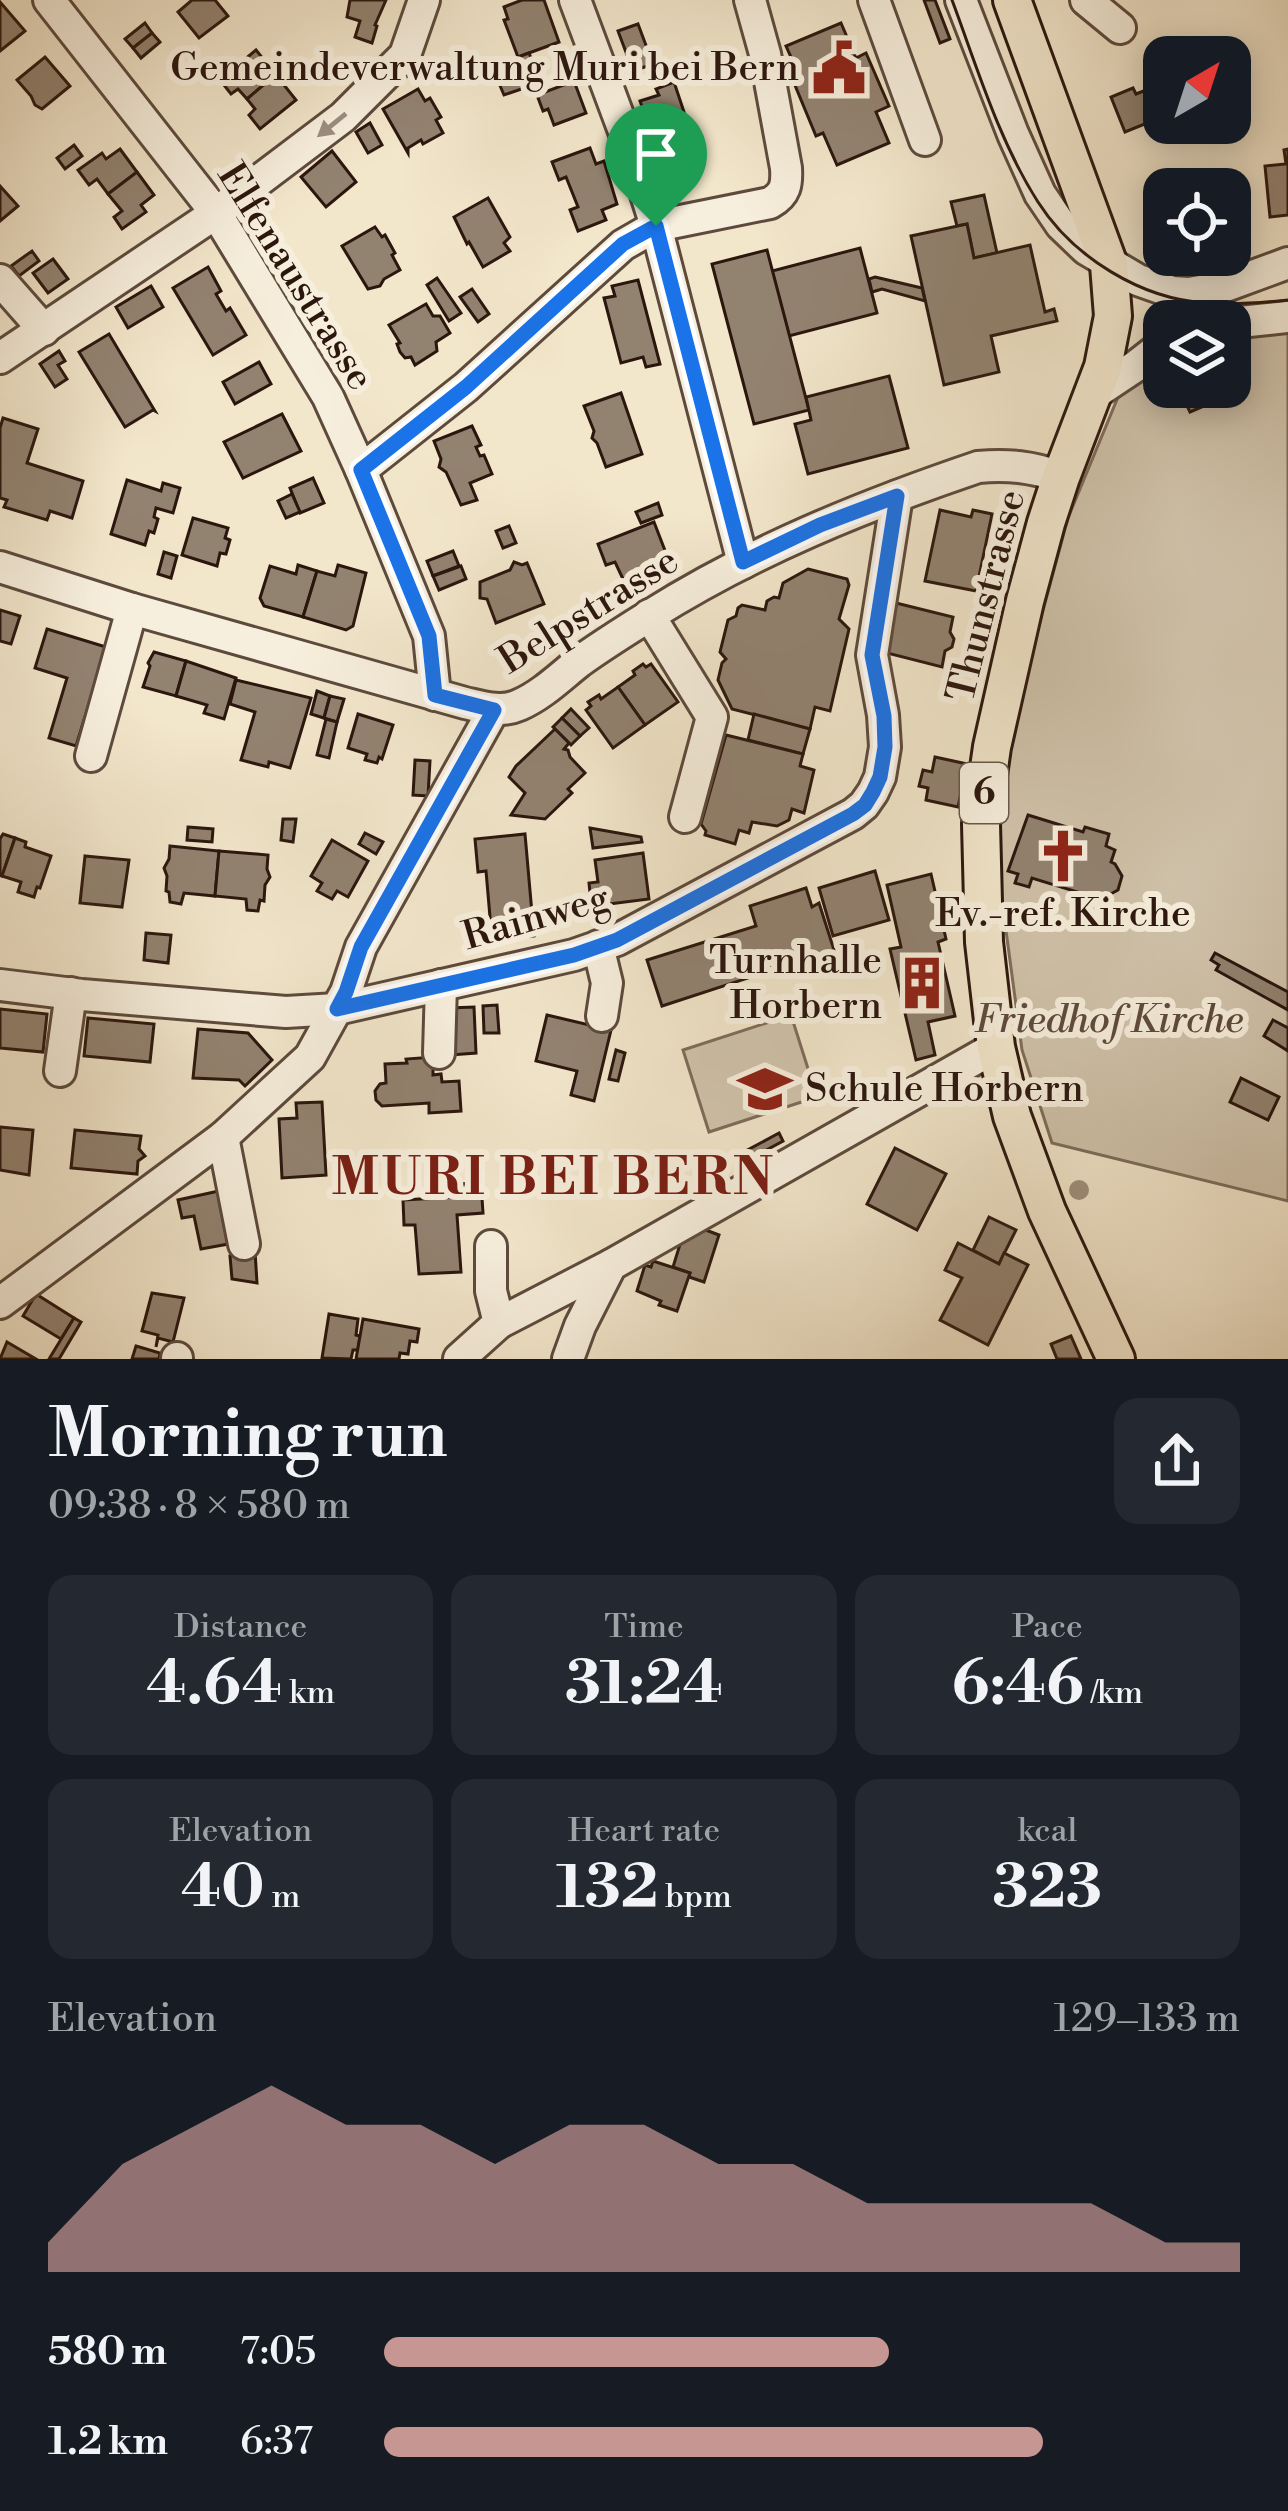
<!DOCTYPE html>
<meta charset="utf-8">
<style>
:root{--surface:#171b24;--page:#242831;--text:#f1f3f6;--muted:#9ea1a6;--accent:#c59692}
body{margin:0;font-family:"Libre Bodoni",serif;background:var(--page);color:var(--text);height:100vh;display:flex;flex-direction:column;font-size:45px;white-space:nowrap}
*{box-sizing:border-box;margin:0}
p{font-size:39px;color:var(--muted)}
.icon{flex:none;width:66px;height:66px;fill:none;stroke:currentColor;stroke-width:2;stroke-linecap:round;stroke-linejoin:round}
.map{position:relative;height:1359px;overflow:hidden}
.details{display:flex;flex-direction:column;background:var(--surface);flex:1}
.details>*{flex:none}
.needle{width:78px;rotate:39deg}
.tools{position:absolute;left:1143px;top:36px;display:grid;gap:24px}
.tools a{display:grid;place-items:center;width:108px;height:108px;border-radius:24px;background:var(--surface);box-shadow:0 6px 30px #0003;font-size:60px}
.pin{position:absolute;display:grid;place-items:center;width:102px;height:102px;color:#fff;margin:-123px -51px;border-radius:50% 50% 50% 0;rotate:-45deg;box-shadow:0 0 12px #0007}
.pin .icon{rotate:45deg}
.round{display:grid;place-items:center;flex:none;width:126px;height:126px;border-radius:24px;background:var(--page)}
.headline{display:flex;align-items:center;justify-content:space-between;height:204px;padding:0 48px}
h1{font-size:66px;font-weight:700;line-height:90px}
.figures{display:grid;grid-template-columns:repeat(3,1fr);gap:18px;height:204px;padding:12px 48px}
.figures div{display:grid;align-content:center;border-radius:24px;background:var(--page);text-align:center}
.figures b{font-size:60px;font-weight:700}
.figures small{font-size:33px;font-weight:400}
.figures p{font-size:33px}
.chart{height:336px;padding:24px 48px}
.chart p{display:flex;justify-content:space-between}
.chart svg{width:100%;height:216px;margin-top:12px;fill:var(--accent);opacity:.7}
ul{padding:0 48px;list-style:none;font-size:39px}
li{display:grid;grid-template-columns:192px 144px 1fr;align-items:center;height:90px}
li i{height:30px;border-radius:15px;background:var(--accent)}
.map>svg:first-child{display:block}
.green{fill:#d0c3ab;stroke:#7e6c5c;stroke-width:3}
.building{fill:#928270;stroke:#2b160e;stroke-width:3}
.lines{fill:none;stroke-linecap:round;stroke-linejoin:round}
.minor-casing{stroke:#5d4a3d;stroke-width:36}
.major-casing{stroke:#2b160e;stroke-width:42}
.minor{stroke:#f7efdd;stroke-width:30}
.major{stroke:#f2e6cb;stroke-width:36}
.tram{stroke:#2b160e;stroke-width:3}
.tree{fill:#a0907d}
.oneway{fill:#9b8d80}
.route-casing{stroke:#fff;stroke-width:24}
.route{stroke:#1a73e8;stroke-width:15}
.labels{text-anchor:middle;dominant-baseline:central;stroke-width:12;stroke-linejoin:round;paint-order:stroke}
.shield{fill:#f7efdd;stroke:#68574c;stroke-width:3}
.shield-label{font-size:36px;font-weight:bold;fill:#2b160e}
.poi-label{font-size:39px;fill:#2b160e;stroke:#f7efdd;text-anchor:end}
.street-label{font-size:39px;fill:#2b160e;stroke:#f7efdd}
.park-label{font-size:39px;font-style:italic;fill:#5d4a3d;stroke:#f7efdd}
.district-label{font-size:51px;font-weight:bold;letter-spacing:3px;fill:#7a1f14;stroke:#f7efdd}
</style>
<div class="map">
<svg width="1288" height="1359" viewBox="0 0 1288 1359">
<rect width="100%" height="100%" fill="#f2e6cb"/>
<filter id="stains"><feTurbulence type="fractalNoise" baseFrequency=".00167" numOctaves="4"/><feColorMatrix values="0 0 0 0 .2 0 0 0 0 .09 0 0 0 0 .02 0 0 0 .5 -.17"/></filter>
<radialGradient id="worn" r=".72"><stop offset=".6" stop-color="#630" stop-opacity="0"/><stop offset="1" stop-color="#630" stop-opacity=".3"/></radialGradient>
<g class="green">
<path d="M1288 317V1201L1052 1143 1022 1050 996 856 1002 778 1023 684 1068 518 1140 344 1164 341V387H1230V323Z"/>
<path d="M791 1015 817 1097 709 1132 683 1050Z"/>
</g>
<g class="building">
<path d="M192 0H215L228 16 199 38 178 12Z"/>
<path d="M350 0H386L375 25 377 26 372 43 355 37 360 21 347 17Z"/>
<path d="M522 0H544L559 42 518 57 504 20 508 19 504 7Z"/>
<path d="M924 0H935L950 39 940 43Z"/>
<path d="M0 2 25 31 0 51Z"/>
<path d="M145 23 152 33 133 48 125 39Z"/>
<path d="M841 23 856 58 866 53 889 106 876 112 889 143 837 165 823 133 816 136 792 78 799 75 786 46Z"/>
<path d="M638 24 653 64 633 71 618 31Z"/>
<path d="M152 33 160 42 141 58 133 48Z"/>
<path d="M256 50 268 65 273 61 280 71 247 99 238 89 231 94 220 80Z"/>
<path d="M529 53 535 68 513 76 508 65 520 61 518 57Z"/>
<path d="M45 57 70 86 42 109 35 105 31 96 17 80Z"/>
<path d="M280 71 289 81 284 85 296 100 260 129 249 115 255 109 247 99Z"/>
<path d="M525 72 530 86 504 95 498 81Z"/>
<path d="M574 81 586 113 554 125 548 109 543 111 537 95Z"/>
<path d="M674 82 695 145 660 157 640 101 659 95 656 89Z"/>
<path d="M1164 83V123H1172L1150 132 1147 123 1125 132 1111 97 1133 88 1136 94Z"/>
<path d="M418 89 425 101 430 98 441 117 436 120 443 133 423 144 421 140 408 148V153L383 109Z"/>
<path d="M370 123 382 145 368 153 356 132Z"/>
<path d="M74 145 82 156 65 169 57 158Z"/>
<path d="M590 148 596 164 604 161 617 204 602 210 606 220 578 231 570 210 578 207 566 177 559 180 552 162Z"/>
<path d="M120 149 137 172 108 194 97 179 89 185 78 170 102 153 106 159Z"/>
<path d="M1288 149V215L1270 217 1265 166 1286 164 1284 150Z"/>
<path d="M332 151 356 182 326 207 301 177Z"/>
<path d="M137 172 154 195 141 205 146 212 122 229 114 217 122 211 108 194Z"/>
<path d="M1222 177 1223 189H1174L1194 186V181Z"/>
<path d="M0 186 18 206 0 221Z"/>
<path d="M984 195 997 253 974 258 967 224 957 226 951 202Z"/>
<path d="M488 198 510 237 504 243 510 251 483 267 469 242 467 244 454 217Z"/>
<path d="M967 224 974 258 1030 245 1045 312 1054 309 1057 321 991 336 999 372 944 385 911 236Z"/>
<path d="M375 227 382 237 385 235 395 253 392 255 400 270 384 279 380 286 368 289 342 246Z"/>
<path d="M860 248 877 313 789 336 772 271Z"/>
<path d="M767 250 809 410 754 424 712 264Z"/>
<path d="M32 251 39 261 19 276 11 266Z"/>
<path d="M53 259 68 279 48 293 33 273Z"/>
<path d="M208 267 221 291 216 294 226 311 230 308 246 335 213 355 173 288Z"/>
<path d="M875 277 922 288 925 301 882 289 872 292 869 279Z"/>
<path d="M437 278 461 313 449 321 427 285Z"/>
<path d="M638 280 660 364 646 367 643 357 621 363 604 298 615 296 612 286Z"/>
<path d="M151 286 163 307 128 328 116 307Z"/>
<path d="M472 289 489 314 478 322 460 297Z"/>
<path d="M426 304 433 316H440L450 333 436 342 437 351 415 365 411 357 405 358 400 352 397 344 400 343 389 325Z"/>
<path d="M109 334 155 411 153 410 125 427 79 352Z"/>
<path d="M59 351 65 361 58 365 67 379 55 387 40 364Z"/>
<path d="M259 362 271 384 235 404 223 382Z"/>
<path d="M889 376 908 448 808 474 795 424 811 420 806 397Z"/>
<path d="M1178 387H1215V388L1206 393 1211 403 1190 412Z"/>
<path d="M621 393 642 454 606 467 597 443 592 438 594 431 584 406Z"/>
<path d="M282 414 301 451 243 478 224 442Z"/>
<path d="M3 418 38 429 27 463 83 481 72 518 50 511 47 520 4 507 7 500 0 498V428Z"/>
<path d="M472 426 481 445 476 447 480 456 484 455 492 474 470 483 477 500 461 505 446 472 439 467 441 459 434 441Z"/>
<path d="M313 478 324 503 300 513 290 488Z"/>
<path d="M127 480 161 491 163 483 180 488 173 513 156 508 154 517 158 519 154 533 149 531 145 545 111 534Z"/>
<path d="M292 494 300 512 286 518 278 501Z"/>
<path d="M658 503 662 515 641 523 636 512Z"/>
<path d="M940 510 971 517 973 510 992 514 976 591 925 581Z"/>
<path d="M193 518 228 528 225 538 230 540 226 554 220 553 217 566 182 555Z"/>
<path d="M654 522 669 561 623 579 615 562 606 565 598 544Z"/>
<path d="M509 526 516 543 503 548 496 531Z"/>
<path d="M453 551 459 566 433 576 427 561Z"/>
<path d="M164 552 177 556 171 578 158 574Z"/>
<path d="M514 562 522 565 527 563 544 604 496 623 487 599 480 598V582L510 570Z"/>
<path d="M298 565 317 571 303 617 264 606 260 598 270 566 296 574Z"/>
<path d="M338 565 366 573 353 626 346 630 303 617 317 571 335 576Z"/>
<path d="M461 566 466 579 439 590 433 576Z"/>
<path d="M808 569 847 579 849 585 839 619 849 629 830 711 815 707 810 729 732 709 718 680 722 663 726 659 720 652 728 620 736 616 738 608 742 605 765 610 767 601 774 597 779 598 783 583Z"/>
<path d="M892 602 953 617 950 632 954 639 952 647 945 651 942 667 883 652Z"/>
<path d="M0 610 20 616 11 644 0 641Z"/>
<path d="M47 629 106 647 96 680 101 682 98 693 93 691 76 746 49 738 67 678 35 668Z"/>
<path d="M154 652 186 661 176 696 143 687 150 666 148 663Z"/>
<path d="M186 661 236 678 224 719 204 713 207 705 176 696Z"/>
<path d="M643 664 646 667 651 664 678 702 645 725 618 687 635 675 633 671Z"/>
<path d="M236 680 311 698 290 768 269 762 268 767 241 760 255 712 230 704Z"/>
<path d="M618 687 645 725 613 748 586 710 591 706 588 702 599 695 601 699Z"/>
<path d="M317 691 330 696 324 718 311 714Z"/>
<path d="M330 696 344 699 337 722 324 718Z"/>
<path d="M571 709 589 728 580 736 562 718Z"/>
<path d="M358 714 393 725 382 759 379 757 377 763 365 760 367 754 348 748Z"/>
<path d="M754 714 810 729 803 754 748 740Z"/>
<path d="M562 718 580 736 571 745 553 727Z"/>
<path d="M326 719 337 722 329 758 317 755Z"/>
<path d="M555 729 569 743 564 749 568 750 570 757 585 773 568 789 572 793 545 819 511 815 525 793 509 777 516 766Z"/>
<path d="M726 735 803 754 800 766 814 770 804 813 792 809 789 820 777 826 752 822 749 833 739 830 735 844 705 835 706 831 701 824Z"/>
<path d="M935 757 967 764 958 807 926 800 928 788 919 786 923 770 932 772Z"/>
<path d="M415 760 430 761 428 796 413 795Z"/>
<path d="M1028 815 1083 832 1085 827 1109 834 1106 846 1115 850 1111 862 1115 864 1122 876 1118 890 1105 897 1091 893 1090 896 1032 878 1029 887 1015 883 1018 874 1008 871Z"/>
<path d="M283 819H296L293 842 281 840Z"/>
<path d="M188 827 213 829 212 842 187 840Z"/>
<path d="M590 828 641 837 642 842 593 848Z"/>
<path d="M365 833 383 842 376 854 359 844Z"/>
<path d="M3 834 15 838 2 876 0 875V839Z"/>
<path d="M525 834 534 936 492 940 486 871 478 872 475 839Z"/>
<path d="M15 838 26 842 25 847 51 856 40 888 37 887 34 897 18 892 21 882 2 876Z"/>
<path d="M332 840 368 861 348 897 337 891 332 899 317 891 322 883 311 876Z"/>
<path d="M170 846 219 851 215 896 184 893 181 904 170 902 169 892 166 891 167 876 164 868 169 859Z"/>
<path d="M219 851 268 855 267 869 270 877 265 885 264 901 260 900 258 911 247 910 246 899 215 896Z"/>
<path d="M643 853 649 899 609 904 610 910 592 912 589 883 598 882 595 860Z"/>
<path d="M85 856 129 860 122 907 80 903Z"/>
<path d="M875 871 889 920 833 936 819 888Z"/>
<path d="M931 874 946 939 938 942 955 1016 928 1022 935 1055 916 1060 890 949 901 947 887 885Z"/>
<path d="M806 888 812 907 819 903 834 950 662 1006 647 960 756 926 750 906Z"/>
<path d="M146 933 171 935 168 963 144 960Z"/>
<path d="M1215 953 1288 992V1010L1216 970 1219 965 1211 960Z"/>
<path d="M497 1005 499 1033H484L483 1006Z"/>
<path d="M474 1007 476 1053 451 1055 449 1008Z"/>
<path d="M0 1009 47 1014 43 1052 0 1048Z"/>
<path d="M547 1015 611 1030 594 1101 571 1095 577 1071 536 1061Z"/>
<path d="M88 1018 154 1024 150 1062 84 1056Z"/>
<path d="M1273 1020 1288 1028V1051L1264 1036Z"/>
<path d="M198 1029 248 1033 272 1060 245 1086 239 1080 193 1078Z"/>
<path d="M616 1050 625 1053 618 1081 609 1079Z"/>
<path d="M433 1057V1075L441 1074 442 1082 459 1081 461 1111 429 1113V1103L382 1106 376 1100 375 1091 380 1084 386 1083 385 1064 407 1063 406 1059Z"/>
<path d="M1241 1078 1279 1097 1268 1120 1230 1102Z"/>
<path d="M322 1102 326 1175 282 1178 279 1119 297 1118 296 1103Z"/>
<path d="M0 1127 33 1130 29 1175 0 1170Z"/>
<path d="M75 1130 141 1136 139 1149 145 1156 138 1161 137 1174 71 1168Z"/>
<path d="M779 1133 783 1141 746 1161 742 1153Z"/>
<path d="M895 1148 946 1174 917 1230 867 1204Z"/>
<path d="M481 1183 483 1213 457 1215 461 1272 419 1274 415 1225H404L403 1200 456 1197 455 1184Z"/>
<path d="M223 1190 234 1243 201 1249 194 1216 182 1218 178 1200Z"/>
<path d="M989 1217 1016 1230 999 1264 973 1250Z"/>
<path d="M703 1229 719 1235 704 1282 689 1277 690 1273 673 1267 681 1241Z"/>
<path d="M958 1243 999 1264 1004 1253 1028 1265 988 1345 940 1320 962 1278 945 1270Z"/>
<path d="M255 1251 257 1283 232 1279 230 1256Z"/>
<path d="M653 1261 690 1273 677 1311 659 1305 661 1301 637 1291 645 1265 651 1267Z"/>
<path d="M152 1293 184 1298 173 1342 158 1338 156 1347 158 1335 142 1331Z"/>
<path d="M36 1294 74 1318 61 1339 23 1316Z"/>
<path d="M329 1314 358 1319 356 1335 360 1336 358 1350H353L351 1359 322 1358Z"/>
<path d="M74 1318 81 1322 59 1359H49Z"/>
<path d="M363 1319 419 1329 417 1342 410 1341 408 1354 400 1353 399 1359H356Z"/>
<path d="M1071 1336 1081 1359H1057L1051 1344Z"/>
<path d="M7 1342 36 1359H0Z"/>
<path d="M136 1346 160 1353 159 1359H132Z"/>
</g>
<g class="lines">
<defs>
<g id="minor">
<path d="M49 0 216 213 328 397 361 470 429 636 435 695"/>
<path d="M575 0 637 166 656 226 743 563"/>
<path d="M874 0 925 140"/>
<path d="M961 0 1013 134 1040 194 1061 225 1086 249 1138 280 1172 292 1189 293 1223 287 1288 263"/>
<path d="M1086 0 1120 28"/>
<path d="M0 280 44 330"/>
<path d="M1230 323 1288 317"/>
<path d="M0 358 216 213 343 117 405 55 424 0"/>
<path d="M1094 394 1136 366 1164 344"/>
<path d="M361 470 466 387 623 245 656 226 770 203C786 194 787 184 786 168L765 54 750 0"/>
<path d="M0 567 132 609 465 703C483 707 501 713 519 705 542 695 560 677 579 662 601 646 625 631 649 616 752 551 863 506 978 467 1008 464 1032 467 1061 477"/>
<path d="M649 615 712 717 685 817"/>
<path d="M91 756 132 609"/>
<path d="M598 946 607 983 602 1016"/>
<path d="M0 985 82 995 286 1012 337 1009 574 955 617 940 853 814 864 805 873 792 880 777 885 747 883 715 872 655 897 496"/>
<path d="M439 1053 441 985"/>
<path d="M60 1071 71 993"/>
<path d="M223 1137 244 1244"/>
<path d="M491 1246V1291L499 1323"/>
<path d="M0 1303 223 1137 310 1057 346 992 361 947 494 709"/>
<path d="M177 1359V1358"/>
<path d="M459 1359 499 1323 611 1265"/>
<path d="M568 1359 580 1326 611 1265 996 1047"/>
</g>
<path id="major" d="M1012 0 1109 265 1113 316 1103 367 1061 477 1046 523 1025 601 992 747 981 824 984 942 996 1047 1012 1116 1047 1211 1116 1359"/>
</defs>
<use href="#minor" class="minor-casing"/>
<use href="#major" class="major-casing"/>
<use href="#minor" class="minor"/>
<use href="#major" class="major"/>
<path class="tram" d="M952 0C977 67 999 141 1038 202 1073 257 1141 299 1206 303 1233 305 1261 303 1288 300"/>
</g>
<circle class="tree" cx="1079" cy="1190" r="10"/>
<defs><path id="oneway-solid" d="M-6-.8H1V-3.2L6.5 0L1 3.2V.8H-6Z" transform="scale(3)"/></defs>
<use class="oneway" href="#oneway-solid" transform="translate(332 125) rotate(141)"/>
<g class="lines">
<defs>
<path id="route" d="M656 226 743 562 820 525 897 496 872 655 884 716 885 747 880 777 873 792 865 805 853 814 617 940 574 955 337 1009 346 992 361 947 494 710 435 695 429 636 361 470 466 387 623 244Z"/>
</defs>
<use href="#route" class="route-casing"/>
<use href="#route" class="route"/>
</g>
<defs>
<symbol id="civic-bare" viewBox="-9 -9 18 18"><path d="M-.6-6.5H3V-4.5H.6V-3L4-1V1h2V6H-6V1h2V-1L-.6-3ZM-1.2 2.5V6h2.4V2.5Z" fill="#8f2418" stroke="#f7efdd" stroke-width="2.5" paint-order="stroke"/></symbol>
<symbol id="church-bare" viewBox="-9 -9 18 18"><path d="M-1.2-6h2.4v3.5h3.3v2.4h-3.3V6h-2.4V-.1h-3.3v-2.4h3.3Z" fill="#8f2418" stroke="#f7efdd" stroke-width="2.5" paint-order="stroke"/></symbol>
<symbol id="building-bare" viewBox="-9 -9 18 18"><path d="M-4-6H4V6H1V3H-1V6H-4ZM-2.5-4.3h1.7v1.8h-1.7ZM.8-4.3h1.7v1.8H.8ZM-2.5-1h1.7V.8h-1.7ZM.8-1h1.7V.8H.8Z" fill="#8f2418" stroke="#f7efdd" stroke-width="2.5" paint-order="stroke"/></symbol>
<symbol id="school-bare" viewBox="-9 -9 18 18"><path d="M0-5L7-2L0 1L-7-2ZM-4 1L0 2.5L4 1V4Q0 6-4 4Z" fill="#8f2418" stroke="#f7efdd" stroke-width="2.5" paint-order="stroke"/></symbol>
</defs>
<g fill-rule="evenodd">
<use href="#civic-bare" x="801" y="30" width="76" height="76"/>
<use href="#church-bare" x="1025" y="818" width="76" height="76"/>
<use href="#building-bare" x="884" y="945" width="76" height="76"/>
<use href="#school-bare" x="727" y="1051" width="76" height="76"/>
</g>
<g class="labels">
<rect class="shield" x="960" y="763" width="48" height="60" rx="9"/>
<g class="shield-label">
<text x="984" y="793">6</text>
</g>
<g class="poi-label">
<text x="799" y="68">Gemeindeverwaltung Muri bei Bern</text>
<text x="1063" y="914" text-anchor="middle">Ev.-ref. Kirche</text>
<text x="882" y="961">Turnhalle<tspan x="882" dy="45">Horbern</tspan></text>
<text x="805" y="1089" text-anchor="start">Schule Horbern</text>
</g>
<g class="street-label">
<text transform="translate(295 277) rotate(58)">Elfenaustrasse</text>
<text transform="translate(987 596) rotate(-76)">Thunstrasse</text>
<text transform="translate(589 611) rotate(-32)">Belpstrasse</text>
<text transform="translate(536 918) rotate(-16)">Rainweg</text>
</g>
<g class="park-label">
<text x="1109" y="1020">Friedhof Kirche</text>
</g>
<g class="district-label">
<text x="554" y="1179">MURI BEI BERN</text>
</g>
</g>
<rect width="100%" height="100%" filter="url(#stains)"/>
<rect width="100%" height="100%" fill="url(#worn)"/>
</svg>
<div class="tools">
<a><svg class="needle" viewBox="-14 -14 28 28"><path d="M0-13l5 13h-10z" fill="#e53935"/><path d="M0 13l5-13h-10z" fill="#9ea1a6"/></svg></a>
<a><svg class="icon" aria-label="locate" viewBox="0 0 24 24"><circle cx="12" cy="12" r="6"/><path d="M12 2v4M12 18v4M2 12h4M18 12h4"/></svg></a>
<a><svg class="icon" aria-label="layers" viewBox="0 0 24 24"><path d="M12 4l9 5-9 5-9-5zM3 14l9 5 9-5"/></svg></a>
</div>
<div class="pin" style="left:656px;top:226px;background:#1e9e55"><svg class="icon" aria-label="arrive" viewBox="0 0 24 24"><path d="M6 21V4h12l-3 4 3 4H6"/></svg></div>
</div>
<section class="details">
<div class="headline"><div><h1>Morning run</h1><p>09:38 · 8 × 580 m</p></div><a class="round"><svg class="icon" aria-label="share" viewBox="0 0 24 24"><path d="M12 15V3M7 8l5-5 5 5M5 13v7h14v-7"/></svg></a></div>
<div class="figures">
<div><p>Distance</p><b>4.64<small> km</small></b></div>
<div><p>Time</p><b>31:24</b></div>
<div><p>Pace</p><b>6:46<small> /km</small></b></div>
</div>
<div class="figures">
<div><p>Elevation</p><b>40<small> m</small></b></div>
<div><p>Heart rate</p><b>132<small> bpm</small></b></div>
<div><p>kcal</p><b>323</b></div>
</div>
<div class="chart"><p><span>Elevation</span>129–133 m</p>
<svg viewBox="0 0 160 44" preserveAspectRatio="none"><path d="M0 44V38L10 22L20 14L30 6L40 14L50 14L60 22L70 14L80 14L90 22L100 22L110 30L120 30L130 30L140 30L150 38L160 38V44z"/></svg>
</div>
<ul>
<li><b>580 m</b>7:05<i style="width:59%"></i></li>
<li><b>1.2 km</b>6:37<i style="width:77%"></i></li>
</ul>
</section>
